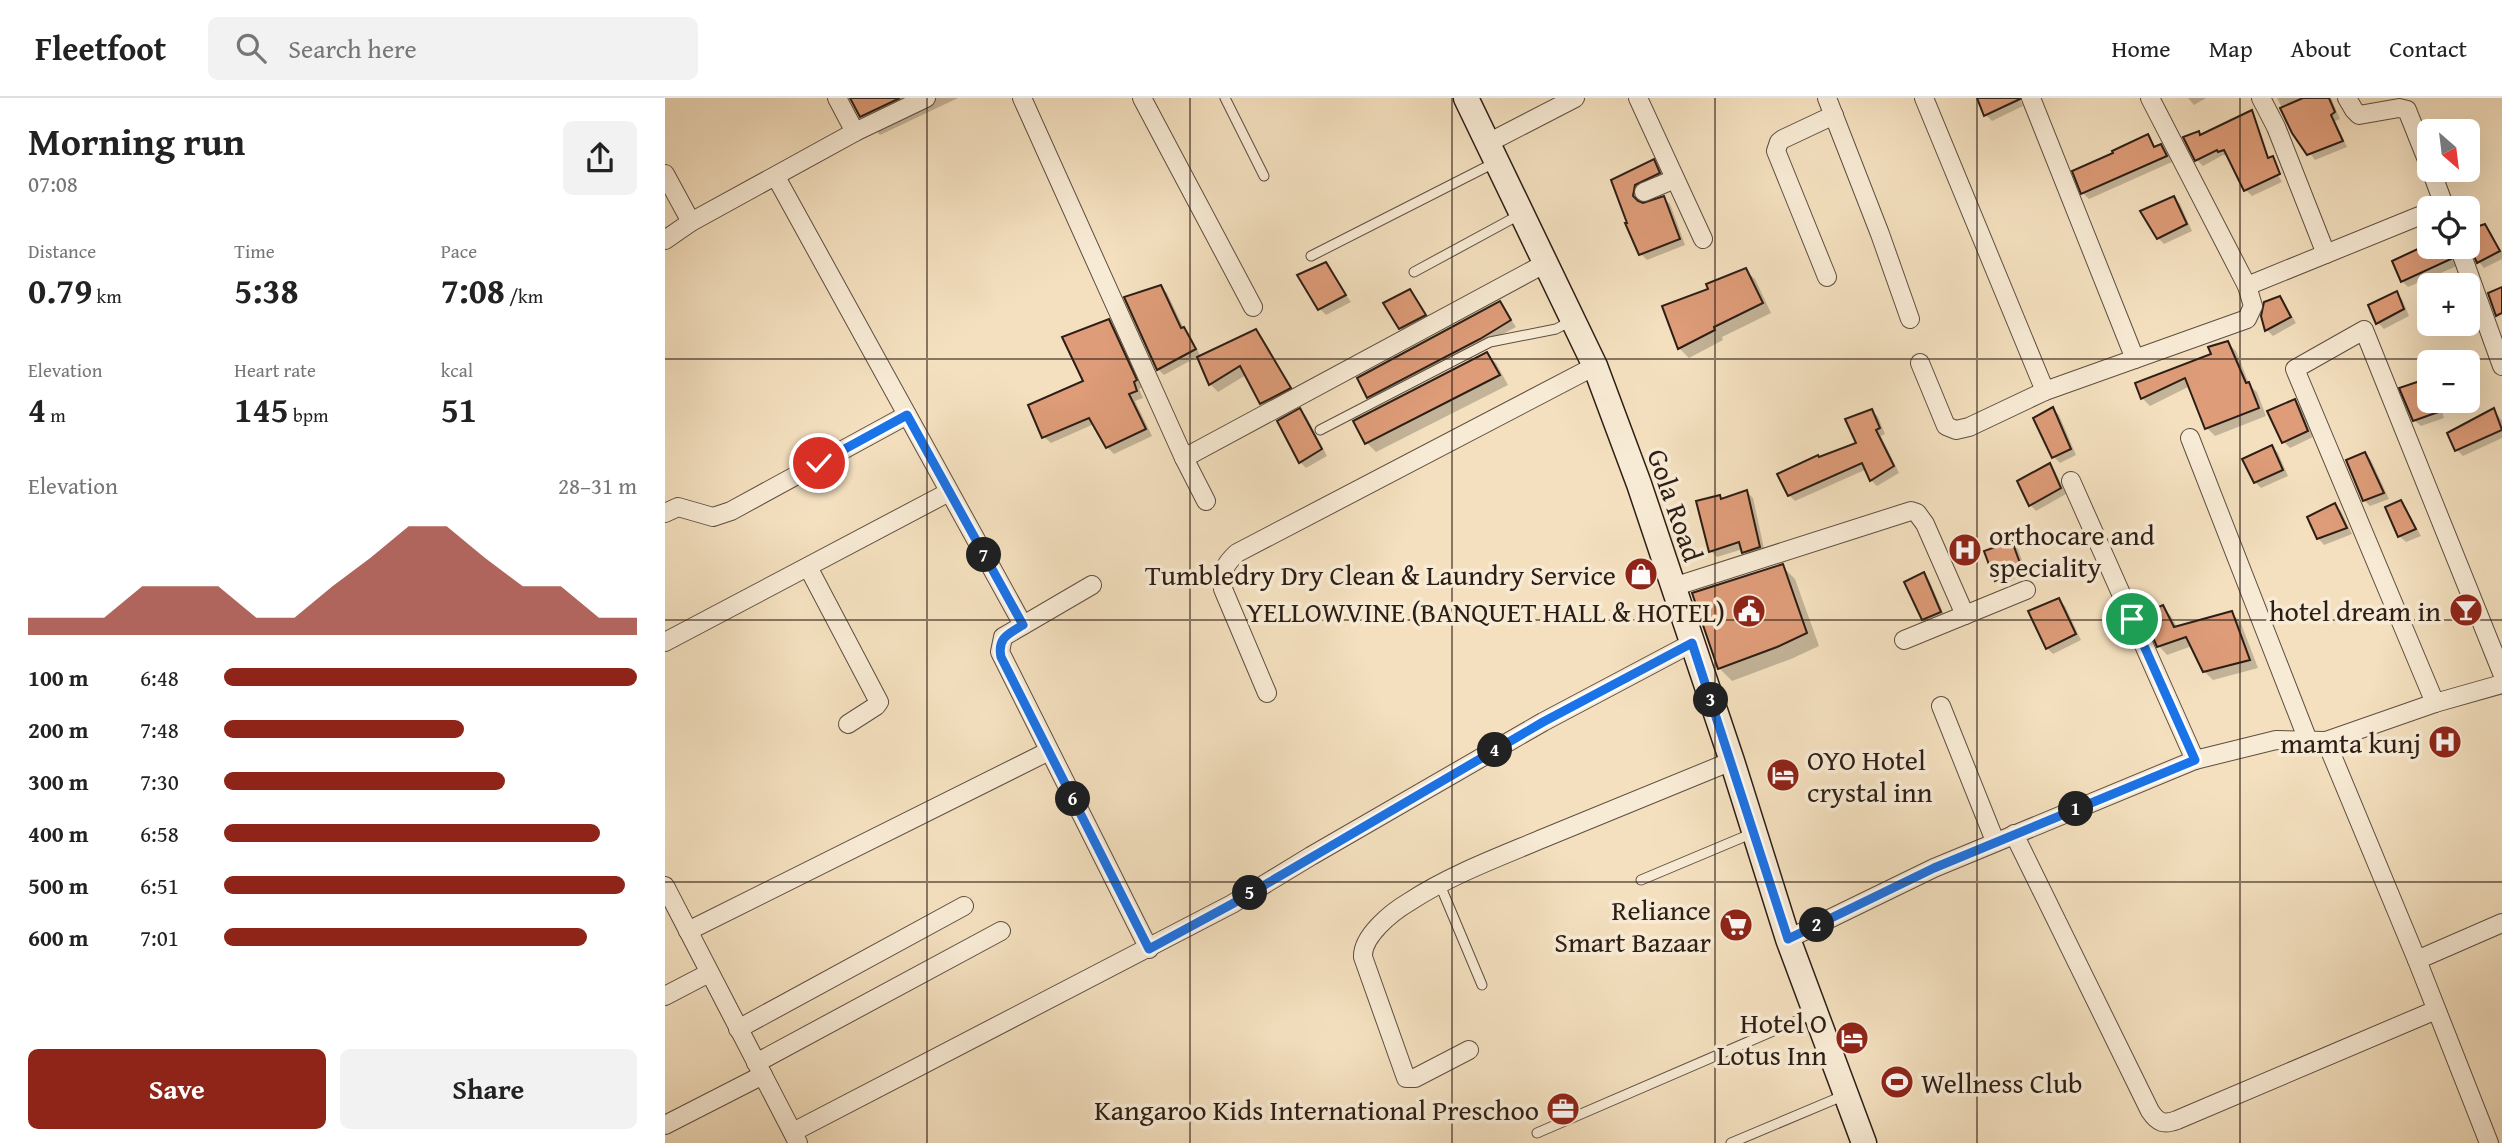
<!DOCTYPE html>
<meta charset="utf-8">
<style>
:root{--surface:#fff;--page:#f2f2f2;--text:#222;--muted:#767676;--line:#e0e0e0;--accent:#8f2418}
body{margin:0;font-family:"Gentium Book Plus",serif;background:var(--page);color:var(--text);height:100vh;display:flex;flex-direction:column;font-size:26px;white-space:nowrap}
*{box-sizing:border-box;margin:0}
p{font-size:23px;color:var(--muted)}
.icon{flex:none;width:38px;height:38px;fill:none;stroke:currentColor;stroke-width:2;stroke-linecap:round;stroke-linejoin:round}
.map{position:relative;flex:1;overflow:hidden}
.drawer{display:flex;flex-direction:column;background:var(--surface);width:665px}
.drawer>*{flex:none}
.needle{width:46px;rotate:152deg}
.tools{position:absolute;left:1752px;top:21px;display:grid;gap:14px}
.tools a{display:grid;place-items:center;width:63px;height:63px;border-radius:10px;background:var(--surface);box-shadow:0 7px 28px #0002;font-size:35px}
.pin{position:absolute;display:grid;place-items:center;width:60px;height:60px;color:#fff;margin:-30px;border:4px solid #fff;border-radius:50%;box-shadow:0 2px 7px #0007}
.km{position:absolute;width:35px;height:35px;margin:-18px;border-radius:50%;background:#222;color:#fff;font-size:19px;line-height:35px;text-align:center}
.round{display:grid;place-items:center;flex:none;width:74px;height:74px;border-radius:10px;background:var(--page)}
.head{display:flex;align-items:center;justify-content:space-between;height:119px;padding:0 28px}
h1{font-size:38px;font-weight:600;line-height:52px}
.metrics{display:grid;grid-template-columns:repeat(3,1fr);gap:10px;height:119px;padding:7px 28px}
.metrics div{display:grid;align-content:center}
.metrics b{font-size:35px;font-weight:600}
.metrics small{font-size:19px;font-weight:400}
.metrics p{font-size:19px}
.chart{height:196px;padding:14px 28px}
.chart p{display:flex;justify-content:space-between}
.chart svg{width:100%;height:126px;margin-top:7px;fill:var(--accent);opacity:.7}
.button{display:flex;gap:14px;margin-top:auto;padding:14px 28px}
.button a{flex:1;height:80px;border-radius:10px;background:var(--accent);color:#fff;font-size:28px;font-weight:600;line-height:80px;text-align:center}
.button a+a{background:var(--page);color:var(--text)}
ul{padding:0 28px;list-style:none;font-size:23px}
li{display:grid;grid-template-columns:112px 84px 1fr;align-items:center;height:52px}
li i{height:18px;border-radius:9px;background:var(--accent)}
header{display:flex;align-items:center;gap:42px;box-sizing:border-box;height:98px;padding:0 35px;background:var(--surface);border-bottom:2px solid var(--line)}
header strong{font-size:33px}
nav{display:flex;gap:38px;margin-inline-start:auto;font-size:24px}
.search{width:490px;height:63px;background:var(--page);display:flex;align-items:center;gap:18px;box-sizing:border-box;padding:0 24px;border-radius:10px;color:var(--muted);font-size:26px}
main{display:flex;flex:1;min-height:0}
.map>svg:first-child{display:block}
.shadow{fill:#0003}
.building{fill:#de9c78;stroke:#2c1e16;stroke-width:2}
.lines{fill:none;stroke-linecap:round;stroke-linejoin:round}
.lane-casing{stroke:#5e4e40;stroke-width:11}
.street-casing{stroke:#5e4e40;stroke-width:20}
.secondary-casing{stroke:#2c1e16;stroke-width:27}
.lane{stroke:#f8ebd5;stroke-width:9}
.street{stroke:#f8ebd5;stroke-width:18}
.secondary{stroke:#f8ebd5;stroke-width:24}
.route-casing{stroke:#fff;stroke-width:14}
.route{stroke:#1a73e8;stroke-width:9}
.grid{fill:none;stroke:#2c1e16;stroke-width:2;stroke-opacity:0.55}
.labels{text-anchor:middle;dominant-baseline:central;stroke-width:7;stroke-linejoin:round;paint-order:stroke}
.street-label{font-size:28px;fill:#2c1e16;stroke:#f8ebd5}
.poi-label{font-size:28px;fill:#2c1e16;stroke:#f8ebd5;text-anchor:end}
</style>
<header>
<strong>Fleetfoot</strong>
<div class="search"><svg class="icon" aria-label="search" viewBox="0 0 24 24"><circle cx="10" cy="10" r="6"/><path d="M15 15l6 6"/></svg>Search here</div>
<nav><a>Home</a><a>Map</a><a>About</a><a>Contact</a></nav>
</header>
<main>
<section class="drawer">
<div class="head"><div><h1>Morning run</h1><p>07:08</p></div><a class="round"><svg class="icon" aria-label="share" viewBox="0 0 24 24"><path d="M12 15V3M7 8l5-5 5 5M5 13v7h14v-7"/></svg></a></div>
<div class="metrics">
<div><p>Distance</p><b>0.79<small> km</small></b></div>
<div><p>Time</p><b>5:38</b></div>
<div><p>Pace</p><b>7:08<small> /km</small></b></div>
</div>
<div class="metrics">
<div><p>Elevation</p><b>4<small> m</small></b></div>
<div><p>Heart rate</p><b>145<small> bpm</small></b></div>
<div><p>kcal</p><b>51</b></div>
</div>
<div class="chart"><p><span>Elevation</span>28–31 m</p>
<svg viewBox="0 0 160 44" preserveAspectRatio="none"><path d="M0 44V38L10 38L20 38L30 27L40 27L50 27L60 38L70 38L80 27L90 17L100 6L110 6L120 17L130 27L140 27L150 38L160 38V44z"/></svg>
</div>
<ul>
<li><b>100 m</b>6:48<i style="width:100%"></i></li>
<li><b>200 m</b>7:48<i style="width:58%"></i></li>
<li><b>300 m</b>7:30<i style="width:68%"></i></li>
<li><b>400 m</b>6:58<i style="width:91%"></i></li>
<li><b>500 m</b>6:51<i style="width:97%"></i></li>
<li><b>600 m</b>7:01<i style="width:88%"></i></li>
</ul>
<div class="button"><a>Save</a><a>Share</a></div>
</section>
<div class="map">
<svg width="1837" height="1045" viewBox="0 0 1837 1045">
<rect width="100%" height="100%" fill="#f4e0bf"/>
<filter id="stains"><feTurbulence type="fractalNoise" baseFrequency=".00286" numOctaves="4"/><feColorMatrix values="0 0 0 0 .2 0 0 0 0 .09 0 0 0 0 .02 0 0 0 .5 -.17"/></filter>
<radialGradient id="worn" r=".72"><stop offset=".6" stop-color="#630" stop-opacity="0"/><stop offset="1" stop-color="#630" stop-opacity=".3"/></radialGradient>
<g class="shadow">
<path d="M186 0H293L215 37 196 18Z"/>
<path d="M1314 0H1354L1358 8 1327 23 1321 17Z"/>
<path d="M1523 0H1541L1529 7Z"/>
<path d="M1612 0H1666L1675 21 1670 23 1682 49 1650 62 1629 34Z"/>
<path d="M1584 25 1617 84 1587 98 1581 92 1564 58 1558 57 1538 68 1532 62 1520 40 1533 35 1536 38Z"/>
<path d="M1482 38 1491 50 1495 48 1502 54 1507 64 1424 101 1418 95Z"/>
<path d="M988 63 994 69 1000 81 976 93 974 106 978 107 998 100 1005 106 1020 147 982 162 976 156 948 83Z"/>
<path d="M1509 100 1515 106 1527 133 1499 146 1493 140Z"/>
<path d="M1820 128 1837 154V161L1819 170 1814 164 1806 145H1802V134Z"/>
<path d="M1764 148 1792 149V168L1743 189 1737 183 1729 164Z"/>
<path d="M660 166 686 204 661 217 655 211Z"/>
<path d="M1080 172 1090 181 1106 215 1057 239 1058 242 1024 260 1014 250 1045 192Z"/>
<path d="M496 189 502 195 519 231 525 237 536 259 590 233 598 241 632 298 605 313 597 305 581 277 553 294 545 286 534 258 499 277 493 271Z"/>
<path d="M744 193 765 223 742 236 736 230Z"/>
<path d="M1731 195 1737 201 1744 218 1719 231 1713 225Z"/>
<path d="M1614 200 1620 206 1631 225 1608 238 1602 232Z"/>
<path d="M835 205 851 229 710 305 704 299Z"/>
<path d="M443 223 450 229 477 289 474 291 478 300 470 303 487 338 449 356 442 349 429 326 386 345 379 339 421 284Z"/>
<path d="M1563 245 1571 253 1585 288 1592 294 1601 318 1550 338 1542 330 1525 288 1485 308 1477 300 1549 257Z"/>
<path d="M821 256 831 265 843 287 711 354 702 345Z"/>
<path d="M1764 283V303H1774L1779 320 1756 328 1749 322Z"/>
<path d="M1630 303 1636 309 1648 339 1625 350 1619 344Z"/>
<path d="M1388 311 1394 317 1411 357 1395 365 1388 358Z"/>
<path d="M635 312 641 318 662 358 641 370 635 364Z"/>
<path d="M1829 312 1837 323V340L1798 358 1792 352Z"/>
<path d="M1207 313 1213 319 1220 336 1216 338 1234 375 1212 388 1206 382 1202 371 1130 403 1124 397 1155 361 1193 346Z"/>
<path d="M1607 349 1613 355 1623 378 1596 390 1590 384Z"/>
<path d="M1700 356 1706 362 1724 401 1705 408 1699 402Z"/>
<path d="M1384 367 1390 373 1401 396 1371 413 1365 407Z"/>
<path d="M1082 394 1088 400 1100 455 1085 460 1078 451 1052 459 1046 453 1055 399 1058 402Z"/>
<path d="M1735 404 1741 410 1756 438 1741 444 1734 438Z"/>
<path d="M1670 407 1676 413 1687 436 1659 447 1653 440Z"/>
<path d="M1347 445 1353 451 1361 474 1337 488 1331 482Z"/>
<path d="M1117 468 1130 481 1154 548 1126 561 1067 583 1054 570Z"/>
<path d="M1258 476 1264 482 1281 521 1264 528 1258 521Z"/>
<path d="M1394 502 1400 508 1416 542 1388 556 1382 550Z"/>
<path d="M1497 509 1506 518 1512 529 1566 515 1575 523 1593 570 1548 582 1539 573 1527 548 1502 557 1494 548 1480 517Z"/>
</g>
<g class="building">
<path d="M185 0H235L195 19Z"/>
<path d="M1312 0H1355V1L1319 18Z"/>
<path d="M1638 0H1664L1670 14 1666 17 1678 43 1642 57 1627 35 1615 10Z"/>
<path d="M1587 12 1603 60 1608 58 1615 76 1579 93 1559 52 1553 54 1552 52 1530 63 1518 39 1534 33 1535 37Z"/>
<path d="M1483 36 1489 49 1496 46 1502 58 1416 96 1407 73 1448 55 1447 53Z"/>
<path d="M989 61 995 75 970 87 968 98 973 103 978 105 999 98 1015 141 974 157 960 125H962L946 82Z"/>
<path d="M1509 98 1522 126 1492 141 1475 113Z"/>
<path d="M1820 126 1835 153 1812 165 1802 142V132Z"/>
<path d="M1757 149H1783L1786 161 1736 184 1727 163Z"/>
<path d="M661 164 681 197 653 212 632 177Z"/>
<path d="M1081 170 1098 205 1049 229 1050 232 1013 251 997 208 1043 191 1041 186Z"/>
<path d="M496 187 516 230 519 229 531 251 492 272 459 199Z"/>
<path d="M1837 189V215L1831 218 1823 195Z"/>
<path d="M745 191 761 217 734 231 718 205Z"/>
<path d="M1732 193 1739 211 1711 226 1703 207Z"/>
<path d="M1615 198 1626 219 1600 233 1596 218 1599 204Z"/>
<path d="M835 203 846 222 815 241 702 300 692 280Z"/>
<path d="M444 221 472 282 469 284 472 293 464 296 481 331 441 350 424 320 377 340 363 307 418 283 397 239Z"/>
<path d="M591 231 626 290 595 306 575 268 544 287 532 259Z"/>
<path d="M1563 243 1581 285 1584 284 1594 310 1540 331 1520 280 1476 301 1470 285 1546 256 1543 249Z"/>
<path d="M822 254 835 277 700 346 688 323Z"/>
<path d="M1764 280V303H1799V305L1748 323 1734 290Z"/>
<path d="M1630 301 1643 333 1617 345 1602 313Z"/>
<path d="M1388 309 1406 351 1387 360 1368 320Z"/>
<path d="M635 310 657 351 634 365 612 323Z"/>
<path d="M1829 310 1837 332 1790 353 1782 335Z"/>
<path d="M1207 311 1215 330 1211 332 1229 368 1205 383 1197 365 1123 398 1112 376 1153 357 1154 359 1191 345 1180 321Z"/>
<path d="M1607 347 1618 372 1589 385 1577 361Z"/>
<path d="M1700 354 1719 395 1698 403 1681 362Z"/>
<path d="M1385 365 1396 390 1364 408 1352 383Z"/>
<path d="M1082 392 1095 449 1077 455 1074 444 1044 454 1031 403 1055 397 1056 401Z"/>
<path d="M1736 402 1751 431 1733 439 1720 409Z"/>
<path d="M1670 405 1682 430 1652 441 1642 419Z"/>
<path d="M1347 443 1356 468 1330 483 1319 453Z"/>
<path d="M1118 466 1142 535 1112 549 1053 571 1027 495Z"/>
<path d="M1259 474 1276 514 1257 522 1239 484Z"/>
<path d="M1394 500 1411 536 1381 551 1363 513Z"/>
<path d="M1498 507 1509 529 1567 513 1585 562 1538 574 1521 539 1492 549 1478 516Z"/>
</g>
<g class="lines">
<defs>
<g id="lane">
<path d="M560 0 599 78"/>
<path d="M646 158 831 64"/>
<path d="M749 174 856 116"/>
<path d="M655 332 825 244 891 231 906 223"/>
<path d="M976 782 1088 735"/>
<path d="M775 787 817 887"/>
<path d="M872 1035 1150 915"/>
<path d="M1066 1045 1180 997"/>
</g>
<g id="street">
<path d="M172 0 190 34"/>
<path d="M357 0 519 360 541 403"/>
<path d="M477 0 588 209"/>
<path d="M973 0 1038 141"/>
<path d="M1162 0 1215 136 1245 221"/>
<path d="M1259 0 1380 293"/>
<path d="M1366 0 1470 261"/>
<path d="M1596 0 1611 29 1661 156"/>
<path d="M1682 0 1689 12 1694 17 1734 10 1742 12 1764 67"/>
<path d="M823 45 910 0"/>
<path d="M1766 72 1780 110"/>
<path d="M0 76 26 124"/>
<path d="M111 79 358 527"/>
<path d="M979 94 1010 81"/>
<path d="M0 142 26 124 190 34 261 0"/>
<path d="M1794 149 1837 268"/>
<path d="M1162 179 1111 53 1114 44 1118 41 1169 17"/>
<path d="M1582 188 1764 114"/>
<path d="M1255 265 1281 328 1291 332 1304 329 1380 293 1582 221 1588 208 1582 188 1485 0"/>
<path d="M1525 340 1644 645"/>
<path d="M519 360 881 165"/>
<path d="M1406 383 1530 662"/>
<path d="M0 415 13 409 48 419 66 413 242 317"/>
<path d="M143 469 214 604 211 608 183 626"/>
<path d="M427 487 338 539 335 554 484 851"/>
<path d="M1008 489 1246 413 1252 415 1260 426 1300 517"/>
<path d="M1239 542 1361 492"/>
<path d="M0 544 284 394"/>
<path d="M602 595 558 491C555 475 560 466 572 455L930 268"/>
<path d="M1770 605 1630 271 1699 232 1837 575"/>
<path d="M1276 608 1330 743"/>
<path d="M1661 643 1752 862 1824 1045"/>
<path d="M1349 736 1485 1013C1493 1025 1499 1027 1512 1022L1771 912"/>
<path d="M0 788 133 1045"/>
<path d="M23 833 384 653"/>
<path d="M1123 841 1269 770 1530 662 1611 642 1661 643 1770 605 1837 586"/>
<path d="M1752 862 1837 825"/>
<path d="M0 898 44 875"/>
<path d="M73 931 299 808"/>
<path d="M804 952 750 980H741L698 859C697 838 727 814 744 804 785 777 834 759 879 740 941 714 1004 689 1067 663"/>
<path d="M91 965 336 833"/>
<path d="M0 1027 98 977"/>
<path d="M128 1034 567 806 646 758 878 624 1027 545"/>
</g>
<path id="secondary" d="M801 0 930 268 974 386 1067 663 1123 841 1199 1045"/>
</defs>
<use href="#lane" class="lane-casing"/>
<use href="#street" class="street-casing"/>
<use href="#secondary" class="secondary-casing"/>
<use href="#lane" class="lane"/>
<use href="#street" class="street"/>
<use href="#secondary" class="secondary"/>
</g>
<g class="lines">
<defs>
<path id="route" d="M154 365 242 317 358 527C343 536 332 540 336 559L484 851 567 806 878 624 1027 545 1123 841 1269 770 1530 662 1467 521"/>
</defs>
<use href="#route" class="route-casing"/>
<use href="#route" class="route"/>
</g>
<path class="grid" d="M262 0V1045M525 0V1045M787 0V1045M1050 0V1045M1312 0V1045M1575 0V1045M0 261H1837M0 522H1837M0 784H1837"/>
<defs>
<symbol id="hospital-disc" viewBox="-11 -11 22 22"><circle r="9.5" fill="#8f2418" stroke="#f8ebd5"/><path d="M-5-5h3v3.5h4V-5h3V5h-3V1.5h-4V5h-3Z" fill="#fff"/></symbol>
<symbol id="shop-disc" viewBox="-11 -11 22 22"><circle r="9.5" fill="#8f2418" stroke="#f8ebd5"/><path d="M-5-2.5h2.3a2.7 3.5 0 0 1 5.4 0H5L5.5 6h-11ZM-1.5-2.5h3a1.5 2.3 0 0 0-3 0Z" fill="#fff"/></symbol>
<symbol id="bar-disc" viewBox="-11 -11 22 22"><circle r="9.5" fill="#8f2418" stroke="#f8ebd5"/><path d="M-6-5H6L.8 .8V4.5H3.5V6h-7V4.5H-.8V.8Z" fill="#fff"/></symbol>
<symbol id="civic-disc" viewBox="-11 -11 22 22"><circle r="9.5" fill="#8f2418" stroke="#f8ebd5"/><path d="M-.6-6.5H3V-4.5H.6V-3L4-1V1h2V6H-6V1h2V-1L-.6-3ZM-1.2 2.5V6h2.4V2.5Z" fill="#fff"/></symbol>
<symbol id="hotel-disc" viewBox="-11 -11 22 22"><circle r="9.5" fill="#8f2418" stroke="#f8ebd5"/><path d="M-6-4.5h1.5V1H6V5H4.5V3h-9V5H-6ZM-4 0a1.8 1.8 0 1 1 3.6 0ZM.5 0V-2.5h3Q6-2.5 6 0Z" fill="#fff"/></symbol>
<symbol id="supermarket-disc" viewBox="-11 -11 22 22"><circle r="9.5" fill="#8f2418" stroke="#f8ebd5"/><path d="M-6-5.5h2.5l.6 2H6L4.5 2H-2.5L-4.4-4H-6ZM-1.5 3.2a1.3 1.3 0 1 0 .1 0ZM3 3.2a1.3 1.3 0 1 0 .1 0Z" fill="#fff"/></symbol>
<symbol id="stadium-disc" viewBox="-11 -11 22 22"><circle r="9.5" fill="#8f2418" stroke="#f8ebd5"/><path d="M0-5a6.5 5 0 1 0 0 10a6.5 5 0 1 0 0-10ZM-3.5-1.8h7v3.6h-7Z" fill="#fff"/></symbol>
<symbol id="office-disc" viewBox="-11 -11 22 22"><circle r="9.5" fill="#8f2418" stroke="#f8ebd5"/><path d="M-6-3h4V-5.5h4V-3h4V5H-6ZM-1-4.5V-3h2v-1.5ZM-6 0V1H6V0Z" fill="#fff"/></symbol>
</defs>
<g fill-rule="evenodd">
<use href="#hospital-disc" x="1281" y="433" width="38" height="38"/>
<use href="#shop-disc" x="957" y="457" width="38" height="38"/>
<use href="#bar-disc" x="1782" y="493" width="38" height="38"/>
<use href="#civic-disc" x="1065" y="494" width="38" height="38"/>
<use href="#hospital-disc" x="1761" y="625" width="38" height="38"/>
<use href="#hotel-disc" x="1099" y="658" width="38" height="38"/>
<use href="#supermarket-disc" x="1052" y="808" width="38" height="38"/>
<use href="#hotel-disc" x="1168" y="921" width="38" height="38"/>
<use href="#stadium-disc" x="1213" y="965" width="38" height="38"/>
<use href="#office-disc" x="879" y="992" width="38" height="38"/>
</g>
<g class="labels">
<g class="street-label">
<text transform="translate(1011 407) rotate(71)">Gola Road</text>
</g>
<g class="poi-label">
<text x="1324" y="436" text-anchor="start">orthocare and<tspan x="1324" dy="32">speciality</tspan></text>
<text x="951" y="476">Tumbledry Dry Clean &amp; Laundry Service</text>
<text x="1776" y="512">hotel dream in</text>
<text x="1060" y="513">YELLOWVINE (BANQUET HALL &amp; HOTEL)</text>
<text x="1756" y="644">mamta kunj</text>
<text x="1142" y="661" text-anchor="start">OYO Hotel<tspan x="1142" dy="32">crystal inn</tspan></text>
<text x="1046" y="811">Reliance<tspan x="1046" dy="32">Smart Bazaar</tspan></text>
<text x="1162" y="924">Hotel O<tspan x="1162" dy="32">Lotus Inn</tspan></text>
<text x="1256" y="984" text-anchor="start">Wellness Club</text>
<text x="874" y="1011">Kangaroo Kids International Preschoo</text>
</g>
</g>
<rect width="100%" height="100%" filter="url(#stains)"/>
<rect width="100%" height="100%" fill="url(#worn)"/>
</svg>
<div class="tools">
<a><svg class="needle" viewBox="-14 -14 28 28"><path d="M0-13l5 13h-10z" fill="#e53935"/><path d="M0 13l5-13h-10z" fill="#767676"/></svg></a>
<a><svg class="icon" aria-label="locate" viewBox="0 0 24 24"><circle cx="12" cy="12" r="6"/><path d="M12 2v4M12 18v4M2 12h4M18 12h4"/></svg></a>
<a>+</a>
<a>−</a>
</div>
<div class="pin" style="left:1467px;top:521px;background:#1e9e55"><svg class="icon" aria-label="arrive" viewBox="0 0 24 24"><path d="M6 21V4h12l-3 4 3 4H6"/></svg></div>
<div class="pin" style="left:154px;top:365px;background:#d93025"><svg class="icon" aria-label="check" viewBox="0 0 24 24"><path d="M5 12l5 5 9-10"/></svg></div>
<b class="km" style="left:1411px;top:711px">1</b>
<b class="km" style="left:1152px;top:827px">2</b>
<b class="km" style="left:1046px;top:602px">3</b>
<b class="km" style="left:830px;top:652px">4</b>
<b class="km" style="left:585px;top:795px">5</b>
<b class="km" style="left:408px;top:701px">6</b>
<b class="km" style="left:319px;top:457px">7</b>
</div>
</main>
